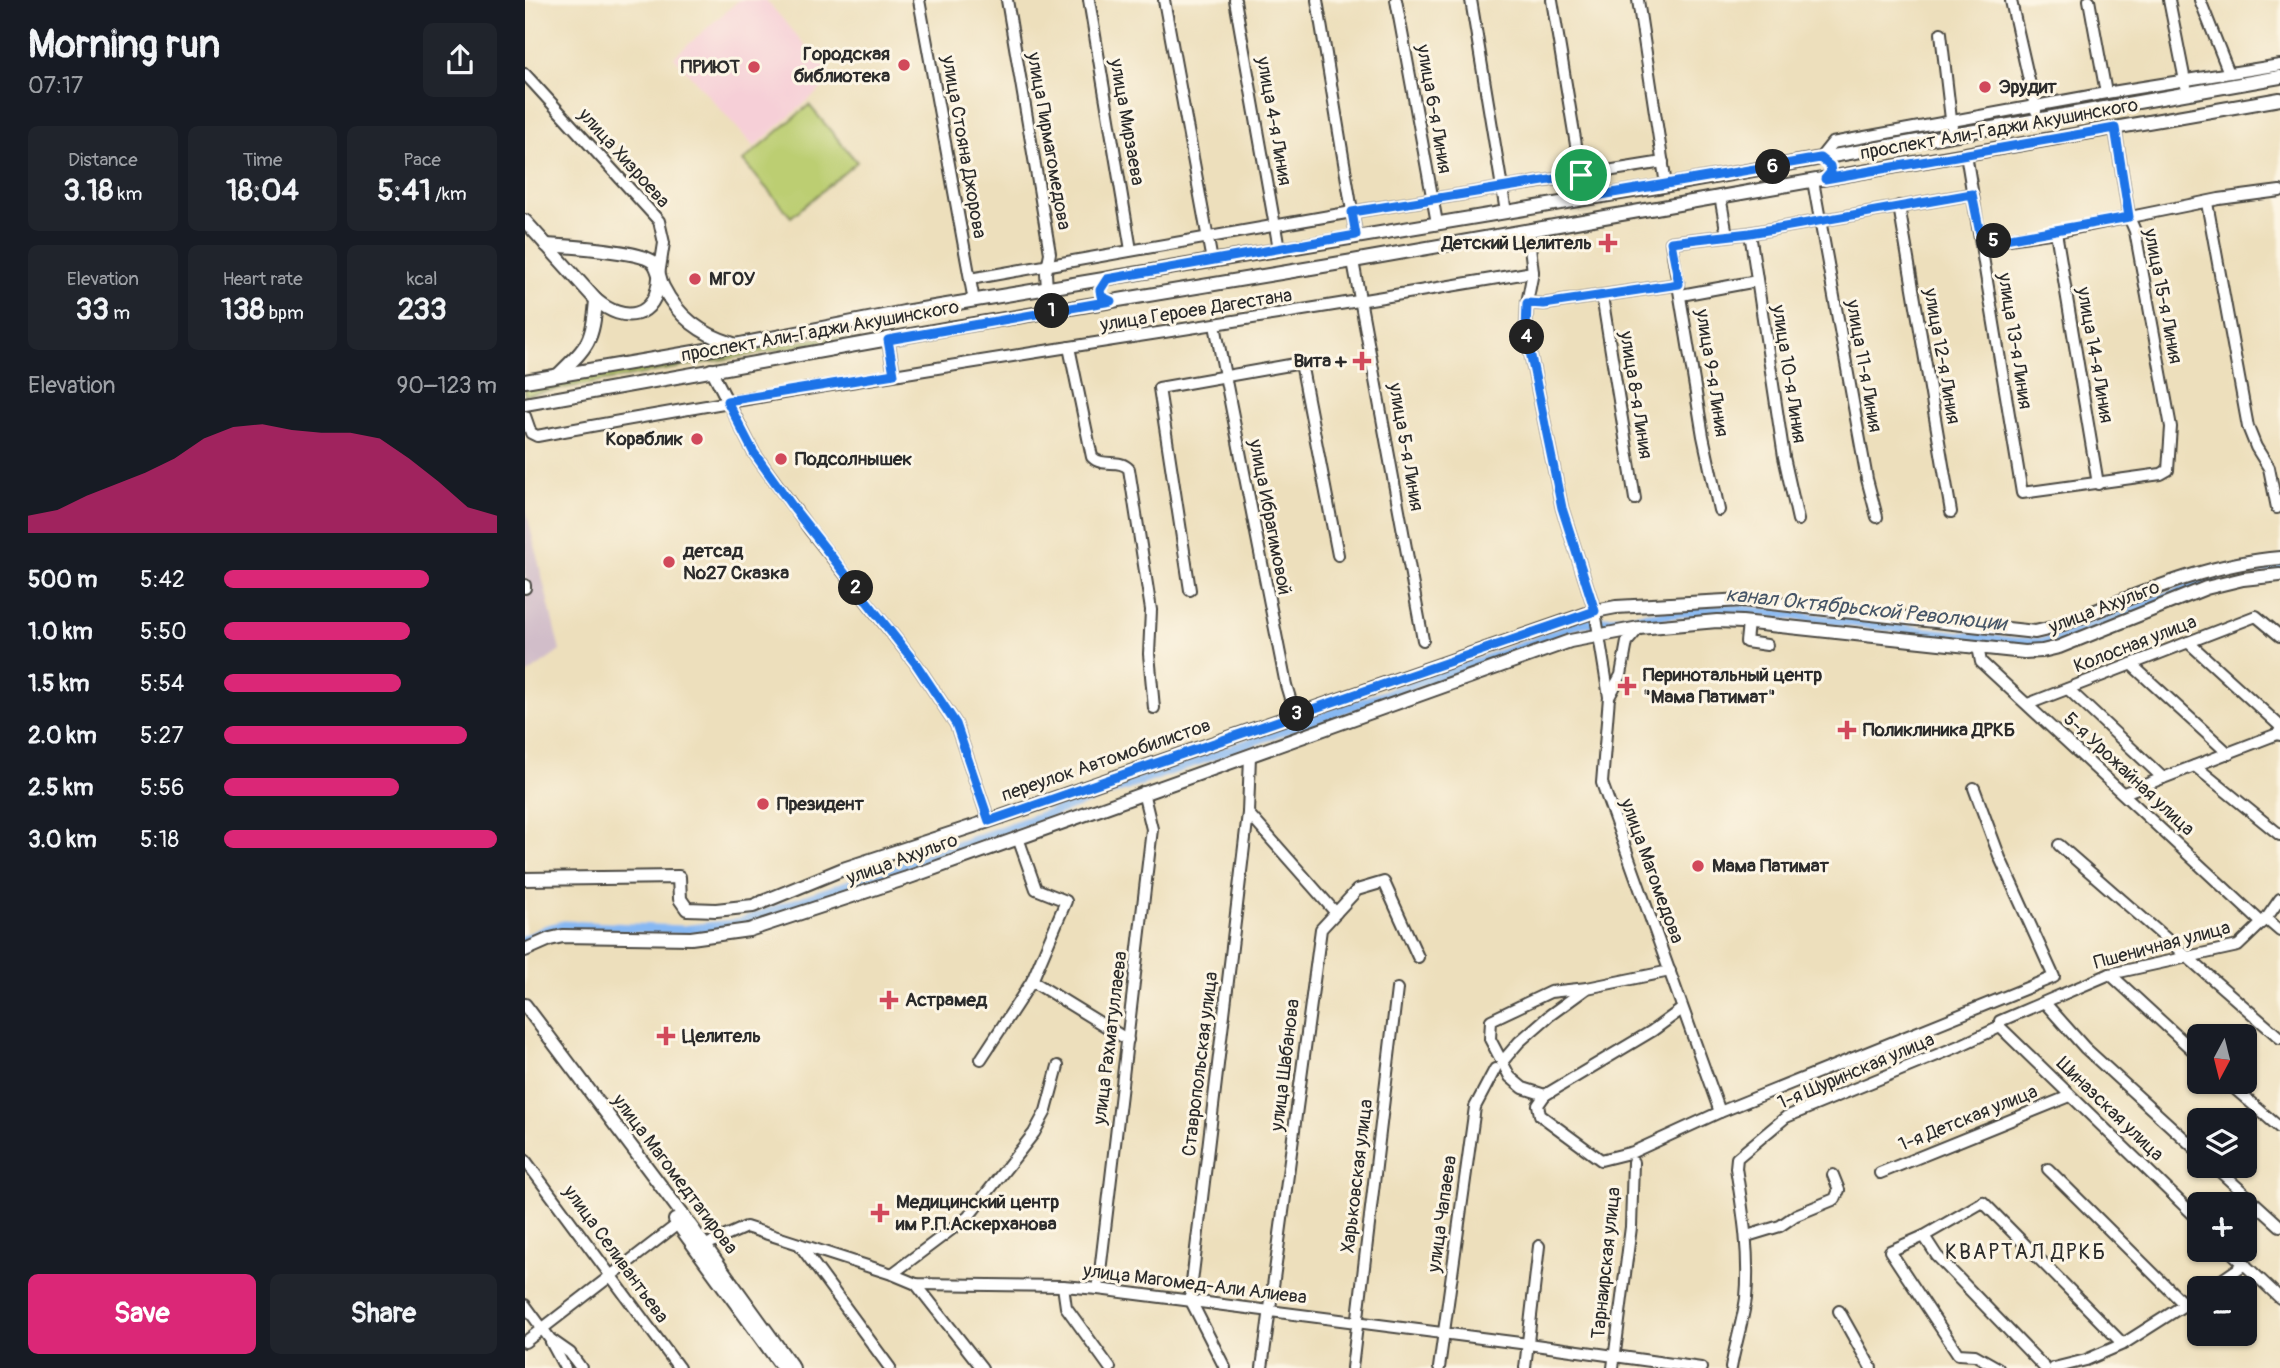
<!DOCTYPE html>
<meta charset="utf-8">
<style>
:root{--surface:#171b24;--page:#20242c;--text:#f1f3f6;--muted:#9ea1a6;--accent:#db2777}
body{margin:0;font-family:Pangolin,sans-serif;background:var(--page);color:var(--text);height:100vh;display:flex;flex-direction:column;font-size:26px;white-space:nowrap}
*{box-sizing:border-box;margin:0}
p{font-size:23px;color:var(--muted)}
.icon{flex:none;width:38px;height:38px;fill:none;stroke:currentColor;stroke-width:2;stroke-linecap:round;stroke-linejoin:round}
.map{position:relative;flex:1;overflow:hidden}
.side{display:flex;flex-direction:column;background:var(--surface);width:525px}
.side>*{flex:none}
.needle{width:46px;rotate:187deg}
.tools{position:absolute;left:1662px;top:1024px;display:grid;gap:14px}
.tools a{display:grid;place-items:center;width:70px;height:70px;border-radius:10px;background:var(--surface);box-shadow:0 2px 5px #0004;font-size:35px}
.pin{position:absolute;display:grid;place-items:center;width:60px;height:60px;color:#fff;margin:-30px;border:4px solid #fff;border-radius:50%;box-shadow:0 2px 7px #0007}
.km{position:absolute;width:35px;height:35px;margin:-18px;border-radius:50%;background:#222;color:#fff;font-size:19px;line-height:35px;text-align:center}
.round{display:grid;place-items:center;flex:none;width:74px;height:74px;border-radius:10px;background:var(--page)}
.summary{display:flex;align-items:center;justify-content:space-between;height:119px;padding:0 28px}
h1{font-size:38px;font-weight:700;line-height:52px}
.stats{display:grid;grid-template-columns:repeat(3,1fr);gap:10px;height:119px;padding:7px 28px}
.stats div{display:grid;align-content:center;border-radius:10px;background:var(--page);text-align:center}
.stats b{font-size:30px;font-weight:700}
.stats small{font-size:19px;font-weight:400}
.stats p{font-size:19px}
.chart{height:196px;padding:14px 28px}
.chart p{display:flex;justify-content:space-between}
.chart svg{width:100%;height:126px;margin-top:7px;fill:var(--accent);opacity:.7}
.action{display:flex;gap:14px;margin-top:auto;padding:14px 28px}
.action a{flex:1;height:80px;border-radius:10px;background:var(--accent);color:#fff;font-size:28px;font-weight:700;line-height:80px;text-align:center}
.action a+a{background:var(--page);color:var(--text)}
ul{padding:0 28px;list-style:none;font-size:23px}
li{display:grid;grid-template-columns:112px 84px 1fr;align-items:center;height:52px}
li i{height:18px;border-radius:9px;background:var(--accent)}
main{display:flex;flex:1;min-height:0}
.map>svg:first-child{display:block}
.built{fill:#f6cfd7}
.industrial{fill:#d1bdc9}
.green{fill:#bcce72;stroke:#747c4e;stroke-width:2}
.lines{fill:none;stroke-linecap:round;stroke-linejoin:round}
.canal{stroke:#86b8f3;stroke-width:9}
.minor-casing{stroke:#484641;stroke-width:14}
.major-casing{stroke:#484641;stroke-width:16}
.minor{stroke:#fff;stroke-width:10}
.major{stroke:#fff;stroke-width:12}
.route-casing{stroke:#fff;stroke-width:14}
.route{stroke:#1a73e8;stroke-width:9}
.poi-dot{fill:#d1495b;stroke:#fcf5e5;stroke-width:2.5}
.labels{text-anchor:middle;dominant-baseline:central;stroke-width:6;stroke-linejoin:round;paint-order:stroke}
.poi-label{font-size:19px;font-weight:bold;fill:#2b2b2b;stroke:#fcf5e5;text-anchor:start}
.street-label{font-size:19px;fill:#2b2b2b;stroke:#fcf5e5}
.water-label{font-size:21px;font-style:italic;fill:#465567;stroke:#fcf5e5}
.neighbourhood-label{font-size:21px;letter-spacing:2px;fill:#2b2b2b;stroke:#fcf5e5}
</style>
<main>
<section class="side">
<div class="summary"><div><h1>Morning run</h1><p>07:17</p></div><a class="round"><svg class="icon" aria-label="share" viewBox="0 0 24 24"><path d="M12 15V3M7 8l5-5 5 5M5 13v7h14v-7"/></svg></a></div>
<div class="stats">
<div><p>Distance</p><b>3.18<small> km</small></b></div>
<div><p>Time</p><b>18:04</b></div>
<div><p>Pace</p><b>5:41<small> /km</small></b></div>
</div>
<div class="stats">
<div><p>Elevation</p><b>33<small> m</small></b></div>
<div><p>Heart rate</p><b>138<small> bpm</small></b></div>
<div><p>kcal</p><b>233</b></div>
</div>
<div class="chart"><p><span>Elevation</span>90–123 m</p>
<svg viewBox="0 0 160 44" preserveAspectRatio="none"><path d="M0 44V38L10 36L20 31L30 27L40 23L50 18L60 11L70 7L80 6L90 8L100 9L110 9L120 11L130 18L140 26L150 35L160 38V44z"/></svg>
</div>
<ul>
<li><b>500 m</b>5:42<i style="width:75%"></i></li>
<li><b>1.0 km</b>5:50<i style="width:68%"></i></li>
<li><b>1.5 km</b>5:54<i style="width:65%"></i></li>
<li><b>2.0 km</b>5:27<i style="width:89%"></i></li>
<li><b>2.5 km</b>5:56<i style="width:64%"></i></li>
<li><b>3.0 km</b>5:18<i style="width:100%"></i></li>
</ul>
<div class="action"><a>Save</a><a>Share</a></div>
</section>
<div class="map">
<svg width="1755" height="1368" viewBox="0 0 1755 1368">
<rect width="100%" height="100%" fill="#fcf5e5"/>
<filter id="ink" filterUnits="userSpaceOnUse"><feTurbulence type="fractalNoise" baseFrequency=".0143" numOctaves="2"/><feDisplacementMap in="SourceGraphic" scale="14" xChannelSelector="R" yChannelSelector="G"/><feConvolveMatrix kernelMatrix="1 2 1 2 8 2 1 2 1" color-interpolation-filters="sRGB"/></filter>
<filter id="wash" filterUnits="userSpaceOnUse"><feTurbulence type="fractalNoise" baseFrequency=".00686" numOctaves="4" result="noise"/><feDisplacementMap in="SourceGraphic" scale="28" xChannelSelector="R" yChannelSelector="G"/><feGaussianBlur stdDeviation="1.57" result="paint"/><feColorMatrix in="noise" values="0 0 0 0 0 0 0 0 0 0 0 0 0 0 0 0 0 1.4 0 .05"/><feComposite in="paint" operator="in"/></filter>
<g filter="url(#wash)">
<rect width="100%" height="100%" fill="#eddfbc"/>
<path class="built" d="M214 0H241L309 78 229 147 149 57Z"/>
<path class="industrial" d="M0 506 35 651 0 676Z"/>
<g class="green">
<path d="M284 105 332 162 266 217 218 161Z"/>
<path d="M338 331 342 334 0 395V388Z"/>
</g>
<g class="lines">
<path class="canal" d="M0 940 22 929 38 925 158 930 214 923 1012 641 1055 623 1204 608 1489 642H1518L1542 636 1696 575 1722 570 1755 567"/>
</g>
</g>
<g filter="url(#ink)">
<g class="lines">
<defs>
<g id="minor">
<path d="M394 0 449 301"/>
<path d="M482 0 525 253 521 273 522 289"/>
<path d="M564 0 606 250"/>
<path d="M639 0 687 261"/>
<path d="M710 0 754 249"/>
<path d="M792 0 831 235"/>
<path d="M871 0 912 223"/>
<path d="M946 0 981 212"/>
<path d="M1027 0 1056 175 1064 197"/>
<path d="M1113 0 1141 185"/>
<path d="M1564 0 1581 93"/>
<path d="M1644 0 1661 86"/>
<path d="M1675 0 1704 73"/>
<path d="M1486 1 1511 111"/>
<path d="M1416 33 1427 128"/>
<path d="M0 74 134 221 139 243 134 275"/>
<path d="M1441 154 1497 493 1636 474 1643 470 1646 427 1610 231 1604 217 1590 128"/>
<path d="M1295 158 1307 143 1581 93 1755 65"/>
<path d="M1288 181 1342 479 1352 517"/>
<path d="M1195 196 1202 235"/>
<path d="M1682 203 1723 427 1731 447 1744 468 1752 508"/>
<path d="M1374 206 1426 512"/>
<path d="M1003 230 1008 272 1002 303 1001 332 1037 508 1070 611 1084 697 1077 783 1195 1112"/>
<path d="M1531 232 1573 484"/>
<path d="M1225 233 1259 457 1273 520"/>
<path d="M1457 243 1531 232 1694 199 1755 191"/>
<path d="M828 261 898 640"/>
<path d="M445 279 827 212 1138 162"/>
<path d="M1156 295 1232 281"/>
<path d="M1077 296 1110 499"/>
<path d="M1002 303 1019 304 1154 284"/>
<path d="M690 325 761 685 770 715"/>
<path d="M363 340 369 374"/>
<path d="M544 347 567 457C578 468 594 458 604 469L626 610 624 654 629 708"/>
<path d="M186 369 229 453 285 530 391 664 431 724 464 821"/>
<path d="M0 416 6 433 12 436C343 375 676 329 1008 272"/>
<path d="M1194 510 1178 436 1146 242 1225 233 1447 194"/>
<path d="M0 585V588"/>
<path d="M665 590 634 388 776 363 813 555"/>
<path d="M1223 623 1221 642 1242 645"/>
<path d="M1663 642 1755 726V735"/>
<path d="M1453 647 1456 662 1737 923"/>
<path d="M1606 664 1704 754"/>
<path d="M1543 689 1638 778"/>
<path d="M1084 697 1096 675 1102 642 1114 628"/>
<path d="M1503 704 1731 616 1755 636"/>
<path d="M1670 766 1755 835"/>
<path d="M1599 793 1755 733"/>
<path d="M723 813 811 913"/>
<path d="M1534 845 1755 1038"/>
<path d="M1741 919 1755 931"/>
<path d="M1585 974 1675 1057"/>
<path d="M507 981 603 1040"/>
<path d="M1062 988 1025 992 966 1020 965 1039 985 1077 998 1088 1020 1095 1013 1105 1015 1115 1076 1160 1108 1152 1195 1112 1529 977 1475 858 1449 788"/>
<path d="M1520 1003 1560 1048 1675 1153"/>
<path d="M456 1059 507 981 541 901 511 889 493 838"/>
<path d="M977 1062 994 1042 1025 1015 1062 988 1145 971"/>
<path d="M1702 1082 1755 1128"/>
<path d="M1020 1095 1127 1031 1157 1009"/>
<path d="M0 1160 154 1368"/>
<path d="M1689 1166 1755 1226"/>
<path d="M1523 1169 1660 1305"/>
<path d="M1355 1173 1545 1096"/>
<path d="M1675 1221 1475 1027V1021L1585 974 1713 946 1741 919 1755 899"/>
<path d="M1222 1236 1255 1226 1271 1215 1310 1199 1314 1190 1308 1175"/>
<path d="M1399 1236 1412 1256 1520 1368"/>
<path d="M274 1244 365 1368"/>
<path d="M174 1248 221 1227 367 1274 391 1284 538 1286 573 1289 1003 1344 1176 1368"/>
<path d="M1704 1250 1755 1298"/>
<path d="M367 1274 443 1217 509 1133 521 1111 533 1066"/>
<path d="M391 1284 457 1368"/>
<path d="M538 1286 541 1307 585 1368"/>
<path d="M1685 1288 1720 1264"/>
<path d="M573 1289 627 829 618 792"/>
<path d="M0 1305 25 1339 45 1353 56 1368"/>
<path d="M1314 1311 1346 1368"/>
<path d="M0 1342 158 1220"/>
<path d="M26 1342 40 1368"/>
<path d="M700 1368 665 1299 723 813 725 755"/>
<path d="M737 1368 796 929 832 890 859 882 893 957"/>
<path d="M827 1368 872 989"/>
<path d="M914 1368 950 1107 970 1069"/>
<path d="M1000 1368 1014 1246"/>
<path d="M1088 1368 1106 1227 1108 1162"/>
<path d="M1206 1368C1210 1345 1218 1321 1221 1298 1225 1254 1218 1212 1211 1168L1212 1158 1261 1117 1434 1046 1475 1027"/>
<path d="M1473 1368 1450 1355 1433 1354 1365 1251 1399 1236 1458 1202 1598 1344"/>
<path d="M1529 1368 1561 1360 1598 1344 1675 1295"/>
</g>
<g id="major">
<path d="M0 221 71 300C68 342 63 346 33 375"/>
<path d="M21 245C39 246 117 251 128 262 134 268 134 279 138 287 153 317 176 334 208 344"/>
<path d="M71 300C99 324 131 319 134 278"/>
<path d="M0 381 210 345 379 312 1132 187 1755 77"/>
<path d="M0 404 425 328 828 261 1755 99"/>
<path d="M0 879 154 877 155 899 162 909 191 910 228 906 318 869 464 821 1070 611 1091 607 1218 600 1510 632 1527 628C1602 600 1675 564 1755 558"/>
<path d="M0 950 25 939 38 936 166 938 224 930 382 878 1045 641 1114 628 1192 621 1217 622 1499 652 1517 651 1534 647 1681 588 1718 579 1755 575"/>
<path d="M0 1005 160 1218 268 1368"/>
<path d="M150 1220 258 1368"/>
</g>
</defs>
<use href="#minor" class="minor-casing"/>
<use href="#major" class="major-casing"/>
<use href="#minor" class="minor"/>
<use href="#major" class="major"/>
</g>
</g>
<g class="lines" filter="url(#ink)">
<defs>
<path id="route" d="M1590 128 1604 217 1457 243 1447 194 1225 233 1146 242 1154 284 1019 304 1002 303 1001 332 1037 508 1070 611 464 821 431 724 391 664 270 510 229 453 202 401 369 374 363 340 586 301 576 296 575 290 582 279 831 235 827 212 1056 175 1064 197 1295 158 1305 166 1306 172 1300 179Z"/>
</defs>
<use href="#route" class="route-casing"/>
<use href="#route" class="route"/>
</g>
<g class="poi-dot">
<circle cx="379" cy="65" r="7"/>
<circle cx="229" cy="67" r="7"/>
<circle cx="1460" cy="87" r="7"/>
<path d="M1079.5 232.5h7v7h7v7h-7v7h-7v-7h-7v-7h7z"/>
<circle cx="170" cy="279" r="7"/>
<path d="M833.5 350.5h7v7h7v7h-7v7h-7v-7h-7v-7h7z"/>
<circle cx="172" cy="439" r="7"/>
<circle cx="256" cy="459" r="7"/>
<circle cx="144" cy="562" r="7"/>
<path d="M1098.5 675.5h7v7h7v7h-7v7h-7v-7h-7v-7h7z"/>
<path d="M1318.5 719.5h7v7h7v7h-7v7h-7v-7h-7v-7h7z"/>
<circle cx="238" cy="804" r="7"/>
<circle cx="1173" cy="866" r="7"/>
<path d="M360.5 989.5h7v7h7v7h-7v7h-7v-7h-7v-7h7z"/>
<path d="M137.5 1025.5h7v7h7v7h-7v7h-7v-7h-7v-7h7z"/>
<path d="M351.5 1202.5h7v7h7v7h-7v7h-7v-7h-7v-7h7z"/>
</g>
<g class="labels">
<g class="poi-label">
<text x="365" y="54" text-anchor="end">Городская<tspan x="365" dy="22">библиотека</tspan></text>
<text x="215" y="67" text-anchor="end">ПРИЮТ</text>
<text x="1474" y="87">Эрудит</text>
<text x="1067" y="243" text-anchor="end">Детский Целитель</text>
<text x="184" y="279">МГОУ</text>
<text x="821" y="361" text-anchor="end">Вита +</text>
<text x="158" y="439" text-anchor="end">Кораблик</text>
<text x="270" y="459">Подсолнышек</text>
<text x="158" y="551">детсад<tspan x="158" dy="22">№27 Сказка</tspan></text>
<text x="1118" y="675">Перинотальный центр<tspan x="1118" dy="22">"Мама Патимат"</tspan></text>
<text x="1338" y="730">Поликлиника ДРКБ</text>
<text x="252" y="804">Президент</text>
<text x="1187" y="866">Мама Патимат</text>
<text x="380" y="1000">Астрамед</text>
<text x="157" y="1036">Целитель</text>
<text x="371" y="1202">Медицинский центр<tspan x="371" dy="22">им Р.П.Аскерханова</tspan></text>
</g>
<g class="street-label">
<text transform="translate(909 109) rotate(80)">улица 6-я Линия</text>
<text transform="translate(749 121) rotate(80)">улица 4-я Линия</text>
<text transform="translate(602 122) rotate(80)">улица Мирзаева</text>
<text transform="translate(1474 129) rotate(-10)">проспект Али-Гаджи Акушинского</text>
<text transform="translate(524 141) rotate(80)">улица Пирмагомедова</text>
<text transform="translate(439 147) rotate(80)">улица Стояна Джорова</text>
<text transform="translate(99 158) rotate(48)">улица Хизроева</text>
<text transform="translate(1638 296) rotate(79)">улица 15-я Линия</text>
<text transform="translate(671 310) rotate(-9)">улица Героев Дагестана</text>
<text transform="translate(295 331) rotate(-10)">проспект Али-Гаджи Акушинского</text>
<text transform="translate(1490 341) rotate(81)">улица 13-я Линия</text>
<text transform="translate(1570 355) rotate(80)">улица 14-я Линия</text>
<text transform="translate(1417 356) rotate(80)">улица 12-я Линия</text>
<text transform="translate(1339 366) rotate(80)">улица 11-я Линия</text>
<text transform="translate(1187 373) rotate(81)">улица 9-я Линия</text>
<text transform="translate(1264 374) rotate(81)">улица 10-я Линия</text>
<text transform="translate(1111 395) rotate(81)">улица 8-я Линия</text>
<text transform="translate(881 447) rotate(80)">улица 5-я Линия</text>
<text transform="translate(745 517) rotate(79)">улица Ибрагимовой</text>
<text transform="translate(1579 607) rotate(-21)">улица Ахульго</text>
<text transform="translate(1610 644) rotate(-21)">Колосная улица</text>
<text transform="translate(581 760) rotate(-19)">переулок Автомобилистов</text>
<text transform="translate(1604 774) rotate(43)">5-я Урожайная улица</text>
<text transform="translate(377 859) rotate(-20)">улица Ахульго</text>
<text transform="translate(1127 871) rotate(70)">улица Магомедова</text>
<text transform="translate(1637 945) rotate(-15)">Пшеничная улица</text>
<text transform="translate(585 1038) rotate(-83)">улица Рахматуллаева</text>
<text transform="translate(675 1064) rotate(-83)">Ставропольская улица</text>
<text transform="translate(760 1065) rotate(-83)">улица Шабанова</text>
<text transform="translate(1331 1071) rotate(-23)">1-я Шуринская улица</text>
<text transform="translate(1585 1109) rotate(44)">Шиназская улица</text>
<text transform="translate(1443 1118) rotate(-22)">1-я Детская улица</text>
<text transform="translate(150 1174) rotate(53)">улица Магомедтагирова</text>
<text transform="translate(832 1176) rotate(-83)">Харьковская улица</text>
<text transform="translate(917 1214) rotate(-82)">улица Чапаева</text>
<text transform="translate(91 1254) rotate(54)">улица Селивантьева</text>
<text transform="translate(1081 1263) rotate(-84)">Тарнаирская улица</text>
<text transform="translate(670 1284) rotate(7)">улица Магомед-Али Алиева</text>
</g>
<g class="water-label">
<text transform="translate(1341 609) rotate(6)">канал Октябрьской Революции</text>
</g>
<g class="neighbourhood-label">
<text x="1501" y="1252">КВАРТАЛ ДРКБ</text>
</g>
</g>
</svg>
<div class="tools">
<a><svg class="needle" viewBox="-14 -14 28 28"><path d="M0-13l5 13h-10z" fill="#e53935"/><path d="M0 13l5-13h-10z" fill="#9ea1a6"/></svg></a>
<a><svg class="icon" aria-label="layers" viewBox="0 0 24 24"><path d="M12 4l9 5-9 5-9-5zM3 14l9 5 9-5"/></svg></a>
<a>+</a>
<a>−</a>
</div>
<div class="pin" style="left:1056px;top:175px;background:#1e9e55"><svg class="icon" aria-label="arrive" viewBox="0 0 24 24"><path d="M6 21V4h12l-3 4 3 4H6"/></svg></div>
<b class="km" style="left:527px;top:311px">1</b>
<b class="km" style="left:331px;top:588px">2</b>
<b class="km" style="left:772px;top:714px">3</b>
<b class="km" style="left:1002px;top:337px">4</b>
<b class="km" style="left:1469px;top:241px">5</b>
<b class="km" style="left:1248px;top:167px">6</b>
</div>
</main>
